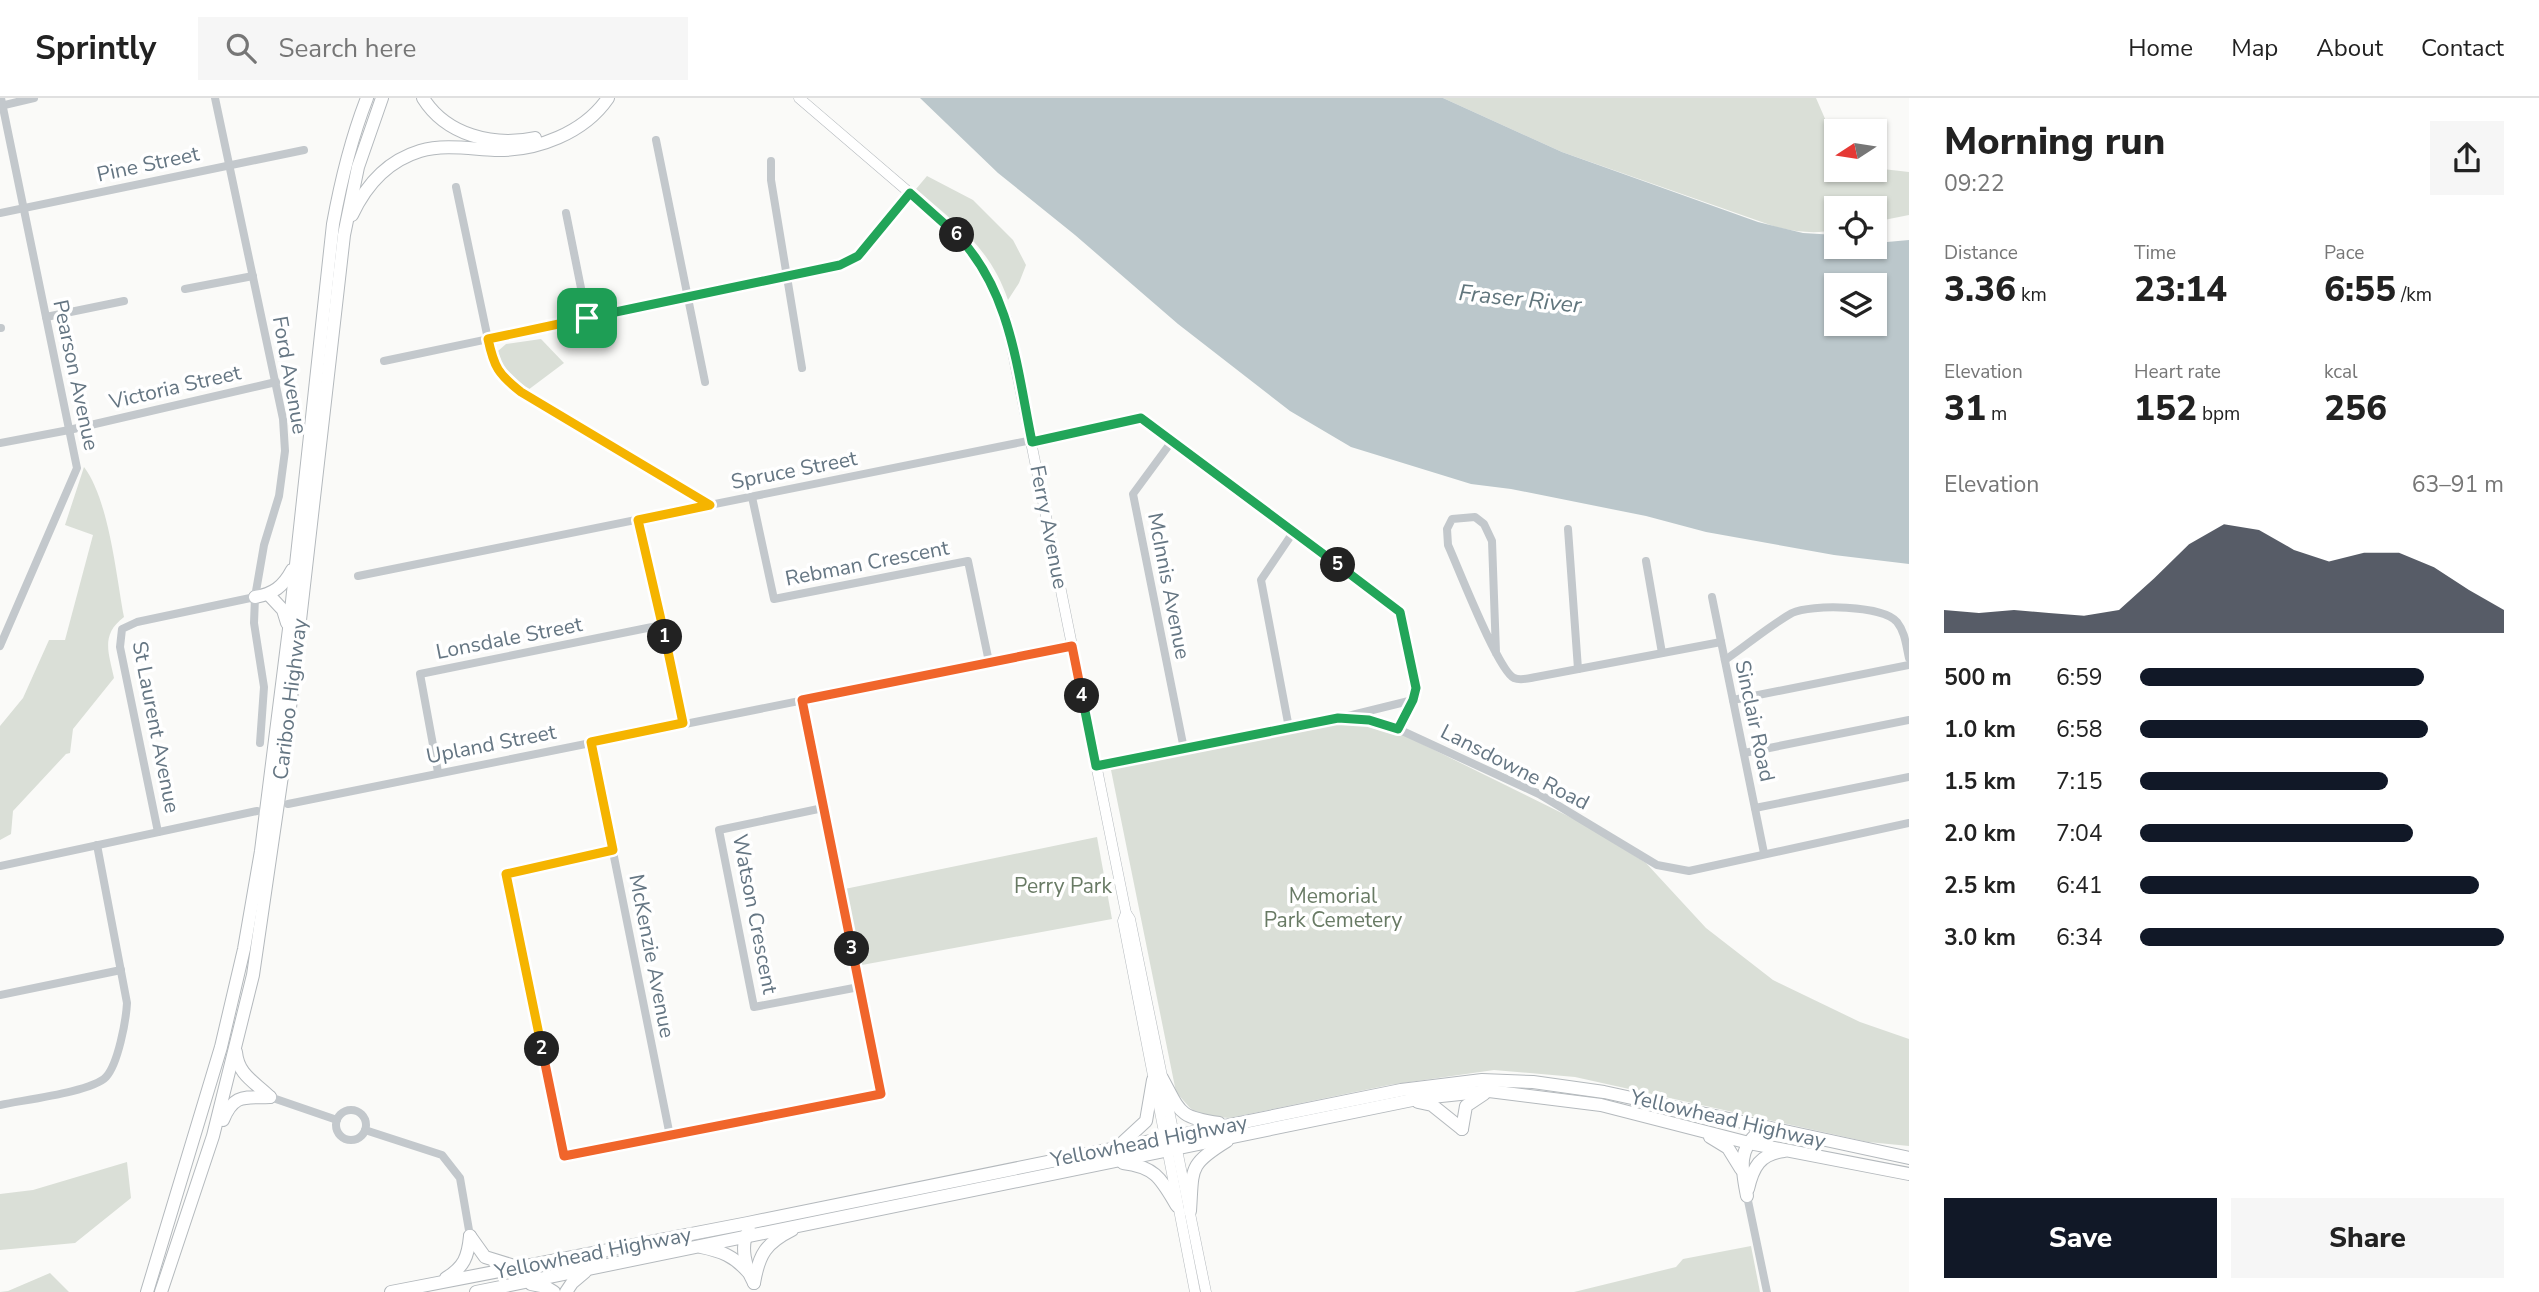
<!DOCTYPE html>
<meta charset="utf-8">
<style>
:root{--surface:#fff;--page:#f6f6f6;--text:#222;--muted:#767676;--line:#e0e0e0;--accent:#111827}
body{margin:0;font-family:"Nunito Sans",sans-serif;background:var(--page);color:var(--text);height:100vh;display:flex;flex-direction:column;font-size:26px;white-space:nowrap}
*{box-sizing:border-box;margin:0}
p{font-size:23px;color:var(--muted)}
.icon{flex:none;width:38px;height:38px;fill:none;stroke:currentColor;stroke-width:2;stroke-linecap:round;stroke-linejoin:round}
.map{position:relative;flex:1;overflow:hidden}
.drawer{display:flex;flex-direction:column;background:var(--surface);width:630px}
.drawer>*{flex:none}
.needle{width:46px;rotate:258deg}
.controls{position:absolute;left:1824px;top:21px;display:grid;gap:14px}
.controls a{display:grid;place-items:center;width:63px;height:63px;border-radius:0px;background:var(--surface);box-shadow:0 2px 5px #0004;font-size:35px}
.pin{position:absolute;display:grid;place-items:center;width:60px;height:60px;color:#fff;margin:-30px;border-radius:14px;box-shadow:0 4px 10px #0006}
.km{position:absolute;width:35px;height:35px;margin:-18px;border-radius:50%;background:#222;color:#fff;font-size:19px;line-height:35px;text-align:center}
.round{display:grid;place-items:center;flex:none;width:74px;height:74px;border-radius:0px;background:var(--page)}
.headline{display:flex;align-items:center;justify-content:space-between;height:119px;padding:0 35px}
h1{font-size:38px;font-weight:800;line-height:52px}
.metrics{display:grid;grid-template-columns:repeat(3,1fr);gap:10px;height:119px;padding:7px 35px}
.metrics div{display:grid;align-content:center}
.metrics b{font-size:35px;font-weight:800}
.metrics small{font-size:19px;font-weight:400}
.metrics p{font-size:19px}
.chart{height:196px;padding:14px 35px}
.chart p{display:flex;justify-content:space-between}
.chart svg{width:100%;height:126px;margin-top:7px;fill:var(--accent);opacity:.7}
.action{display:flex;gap:14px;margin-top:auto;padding:14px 35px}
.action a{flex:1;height:80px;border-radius:0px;background:var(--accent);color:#fff;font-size:28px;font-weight:800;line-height:80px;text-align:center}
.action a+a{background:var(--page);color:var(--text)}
ul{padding:0 35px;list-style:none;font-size:23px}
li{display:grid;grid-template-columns:112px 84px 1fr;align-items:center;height:52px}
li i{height:18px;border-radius:9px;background:var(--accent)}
header{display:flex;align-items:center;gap:42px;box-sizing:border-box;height:98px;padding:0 35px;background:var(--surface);border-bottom:2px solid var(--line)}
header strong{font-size:33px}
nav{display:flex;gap:38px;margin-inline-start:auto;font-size:24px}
.search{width:490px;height:63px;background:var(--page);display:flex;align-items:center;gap:18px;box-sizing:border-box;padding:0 24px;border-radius:0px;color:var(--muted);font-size:26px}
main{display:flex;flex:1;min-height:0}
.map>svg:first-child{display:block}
.green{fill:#dadfd7}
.water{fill:#bbc7cb;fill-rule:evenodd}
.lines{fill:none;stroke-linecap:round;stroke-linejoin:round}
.major-casing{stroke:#b5babe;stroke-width:11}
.highway-casing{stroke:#b4b9bd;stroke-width:14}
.minor{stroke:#c3c8cc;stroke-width:8}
.major{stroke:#fff;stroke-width:10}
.highway{stroke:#fff;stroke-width:12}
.split-1-casing{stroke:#fff;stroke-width:14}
.split-2-casing{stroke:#fff;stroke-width:14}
.split-3-casing{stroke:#fff;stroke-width:14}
.split-4-casing{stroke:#fff;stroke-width:14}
.split-5-casing{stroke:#fff;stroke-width:14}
.split-6-casing{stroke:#fff;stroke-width:14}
.split-7-casing{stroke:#fff;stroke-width:14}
.split-1{stroke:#f5b400;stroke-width:9}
.split-2{stroke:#f5b400;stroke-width:9}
.split-3{stroke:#f0652b;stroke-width:9}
.split-4{stroke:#f0652b;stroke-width:9}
.split-5{stroke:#22a559;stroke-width:9}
.split-6{stroke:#22a559;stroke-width:9}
.split-7{stroke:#22a559;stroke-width:9}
.labels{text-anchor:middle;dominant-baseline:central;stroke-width:7;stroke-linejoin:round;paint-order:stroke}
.street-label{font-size:21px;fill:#657683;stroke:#fff}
.park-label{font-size:21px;fill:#687a64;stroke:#fff}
.water-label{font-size:23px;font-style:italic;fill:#60757c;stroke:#fff}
</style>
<header>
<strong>Sprintly</strong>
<div class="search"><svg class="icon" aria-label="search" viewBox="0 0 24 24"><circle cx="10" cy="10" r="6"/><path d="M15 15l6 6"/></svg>Search here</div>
<nav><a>Home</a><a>Map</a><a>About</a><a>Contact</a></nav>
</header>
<main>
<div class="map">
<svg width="1909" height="1194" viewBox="0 0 1909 1194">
<rect width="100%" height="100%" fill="#fafaf8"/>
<g class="green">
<path d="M1443 0H1816L1836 46V72L1874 70 1909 74V117L1874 124V110H1836V132C1814 136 1798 134 1776 129L1562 54Z"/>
<path d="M927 78 973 102 1013 142 1026 167 1019 185 1008 202C990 149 956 126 916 91Z"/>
<path d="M541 241 564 265 528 292 502 267 498 253 506 246Z"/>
<path d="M84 369C109 402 116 477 124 519 100 537 109 555 114 580L73 631 70 655 66 656 13 713 11 736 0 742V628L23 600 49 542H65L93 437 65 427Z"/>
<path d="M1336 619 1402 636 1588 728 1646 765 1706 830 1773 882 1860 924 1909 941V1048L1868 1044 1575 979 1494 972 1389 987 1229 1020 1202 1018 1190 1010 1176 994 1110 667Z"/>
<path d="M1097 739 1112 821 851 869 835 793Z"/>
<path d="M127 1064 131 1100 75 1145 0 1152V1096L33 1092Z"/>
<path d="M1751 1148 1760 1194H1574L1676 1169 1683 1161Z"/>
<path d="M50 1175 69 1194H0L8 1193Z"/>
</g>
<path class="water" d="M920 0H1443L1562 54 1758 124 1803 135 1836 137V149H1874V142L1887 144 1909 142V466L1834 457 1706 434 1646 418 1511 391 1471 386 1351 349 1290 313 1178 226 1075 137 998 75ZM1836 187H1874V226H1836Z"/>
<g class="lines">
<defs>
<g id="major">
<path d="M799 0 946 126 970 151 994 190 1006 220 1126 815 1130 821 1206 1194"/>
<path d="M1126 815 1123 823 1195 1194"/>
</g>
<g id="highway">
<path d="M423 0C446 37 493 49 535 40"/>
<path d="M352 117C366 87 387 63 420 53 444 46 471 51 495 52 537 53 584 35 608 0"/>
<path d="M269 497 283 512 287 525"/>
<path d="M255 499C273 496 283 489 292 472"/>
<path d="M236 954C238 977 255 984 270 999"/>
<path d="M1162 980C1181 1015 1178 1019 1219 1025"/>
<path d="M1418 1004 1432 1007 1462 1031"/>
<path d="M223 1022C234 995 245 1000 270 999"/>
<path d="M1462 1031 1466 1008 1484 996"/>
<path d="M1710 1039 1728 1050 1741 1071"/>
<path d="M1120 1047 1146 1023 1153 982"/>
<path d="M1123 1065C1156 1069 1161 1081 1177 1108"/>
<path d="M1748 1091C1753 1069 1760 1056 1784 1053"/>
<path d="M1747 1098C1742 1072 1737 1052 1759 1034L1772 1032"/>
<path d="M1190 1113C1193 1070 1188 1067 1227 1043"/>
<path d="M749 1132C739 1147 746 1171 754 1185"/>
<path d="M470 1138 485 1159 511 1167"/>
<path d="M701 1149C721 1153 734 1158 748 1174"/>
<path d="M446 1180C464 1169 468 1159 470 1138"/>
<path d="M754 1185C759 1156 766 1145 792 1132"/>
<path d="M531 1186 546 1189 554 1194"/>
<path d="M147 1194 221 949 244 851 261 753 289 531 333 126C341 82 351 41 367 0"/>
<path d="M161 1194 213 1038 253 877 283 671 344 137 358 69 382 0"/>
<path d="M391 1194 748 1125 1401 992 1482 982 1533 984 1604 994 1909 1060"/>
<path d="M476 1194 1422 1000 1489 993 1601 1007 1749 1045 1909 1076"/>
<path d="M566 1194 572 1185 585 1174"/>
</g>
</defs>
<use href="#major" class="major-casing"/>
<use href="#highway" class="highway-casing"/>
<g class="minor">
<path d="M215 0 283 321 285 353 279 398 264 447 255 499 254 525 264 589 260 645"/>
<path d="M0 8 34 0"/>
<path d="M656 42 705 284"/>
<path d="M771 63V82L802 270"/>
<path d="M456 89 493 265 505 281 521 294 710 406"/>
<path d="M0 115 304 52"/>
<path d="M566 115 587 220"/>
<path d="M185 191 253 178"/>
<path d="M46 219 124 203"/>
<path d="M0 230H1"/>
<path d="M384 263 840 167 858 158 910 95"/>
<path d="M1172 343 1133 396 1184 651"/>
<path d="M0 345 69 332 276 284"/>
<path d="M752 399 774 501 968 463 989 564"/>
<path d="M638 422 683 625"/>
<path d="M1568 431 1578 571"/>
<path d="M1646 463 1662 555"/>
<path d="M358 478 1141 320 1400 515 1416 590 1413 602 1398 631"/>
<path d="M1712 499 1764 755"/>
<path d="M0 548 77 370 1 0"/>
<path d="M1496 555 1492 443 1484 426 1475 419 1452 421 1447 431 1448 447C1458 469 1498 573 1514 580 1521 583 1530 580 1536 579L1721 544"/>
<path d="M1725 562C1747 547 1769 528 1792 515 1811 506 1883 507 1897 524 1905 534 1906 547 1909 560"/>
<path d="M1733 602 1909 567"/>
<path d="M1348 618 1413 602"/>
<path d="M1289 630 1261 482 1294 433"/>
<path d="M591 644 670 1038"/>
<path d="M1744 655 1909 622"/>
<path d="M1096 668 1338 620 1369 622 1398 631 1539 696 1657 767 1689 773 1909 725"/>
<path d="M438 674 420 576 662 527"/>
<path d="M288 706 1072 548"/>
<path d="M823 710 719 732 754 909 859 889"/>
<path d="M1755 710 1909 679"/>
<path d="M158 734 120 549 122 531 137 524 255 499"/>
<path d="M613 752 506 776 564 1058 881 996 802 602"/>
<path d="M0 768 257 713"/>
<path d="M0 897 121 872"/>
<path d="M270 999 337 1022"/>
<path d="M0 1007C22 1002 92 994 106 979 118 966 126 923 127 905L97 747"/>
<circle cx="351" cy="1027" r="15"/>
<path d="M365 1032 442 1057 460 1080 470 1138"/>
<path d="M1747 1098 1767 1194"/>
</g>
<use href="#major" class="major"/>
<use href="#highway" class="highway"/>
</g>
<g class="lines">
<defs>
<path id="split-1" d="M587 220 488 241C494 269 498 276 521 294L710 407 638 422 665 539"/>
<path id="split-2" d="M542 951 506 776 613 752 591 644 683 625 665 539"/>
<path id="split-3" d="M542 951 564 1058 881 996 852 851"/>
<path id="split-4" d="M852 851 802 602 1072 548 1082 598"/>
<path id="split-5" d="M1082 598 1096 668 1338 620 1369 622 1398 631 1413 602 1416 590 1400 514 1338 467"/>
<path id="split-6" d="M957 137C1011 193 1017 271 1032 344L1141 320 1338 467"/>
<path id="split-7" d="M587 220 840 167 858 158 910 95 957 137"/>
</defs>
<use href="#split-1" class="split-1-casing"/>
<use href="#split-2" class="split-2-casing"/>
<use href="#split-3" class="split-3-casing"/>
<use href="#split-4" class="split-4-casing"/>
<use href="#split-5" class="split-5-casing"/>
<use href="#split-6" class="split-6-casing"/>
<use href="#split-7" class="split-7-casing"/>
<use href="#split-1" class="split-1"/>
<use href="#split-2" class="split-2"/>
<use href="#split-3" class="split-3"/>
<use href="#split-4" class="split-4"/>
<use href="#split-5" class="split-5"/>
<use href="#split-6" class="split-6"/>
<use href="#split-7" class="split-7"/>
</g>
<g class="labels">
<g class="street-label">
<text transform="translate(148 66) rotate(-12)">Pine Street</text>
<text transform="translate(76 277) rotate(78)">Pearson Avenue</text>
<text transform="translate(290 277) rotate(80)">Ford Avenue</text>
<text transform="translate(175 289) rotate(-13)">Victoria Street</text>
<text transform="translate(794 372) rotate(-11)">Spruce Street</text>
<text transform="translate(1049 429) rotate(79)">Ferry Avenue</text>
<text transform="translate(867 465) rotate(-11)">Rebman Crescent</text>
<text transform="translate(1169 488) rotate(79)">McInnis Avenue</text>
<text transform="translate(509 540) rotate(-11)">Lonsdale Street</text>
<text transform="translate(290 601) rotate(-83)">Cariboo Highway</text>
<text transform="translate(1755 623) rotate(78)">Sinclair Road</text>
<text transform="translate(156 629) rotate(79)">St Laurent Avenue</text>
<text transform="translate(491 646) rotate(-11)">Upland Street</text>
<text transform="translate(1515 669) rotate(27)">Lansdowne Road</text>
<text transform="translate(755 816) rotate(79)">Watson Crescent</text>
<text transform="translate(652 858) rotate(79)">McKenzie Avenue</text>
<text transform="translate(1728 1021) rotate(13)">Yellowhead Highway</text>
<text transform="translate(1149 1043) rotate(-11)">Yellowhead Highway</text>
<text transform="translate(593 1155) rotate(-11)">Yellowhead Highway</text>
</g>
<g class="park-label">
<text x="1063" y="788">Perry Park</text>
<text x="1333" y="798">Memorial<tspan x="1333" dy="24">Park Cemetery</tspan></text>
</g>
<g class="water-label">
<text transform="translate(1520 201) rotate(6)">Fraser River</text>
</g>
</g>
</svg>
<div class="controls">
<a><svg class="needle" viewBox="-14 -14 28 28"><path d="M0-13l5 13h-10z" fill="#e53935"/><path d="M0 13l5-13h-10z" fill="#767676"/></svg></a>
<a><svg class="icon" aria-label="locate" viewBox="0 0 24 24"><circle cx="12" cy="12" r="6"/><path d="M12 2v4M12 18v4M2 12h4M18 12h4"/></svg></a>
<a><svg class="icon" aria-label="layers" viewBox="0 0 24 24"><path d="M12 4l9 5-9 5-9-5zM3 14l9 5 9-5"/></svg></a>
</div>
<div class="pin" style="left:587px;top:220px;background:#1e9e55"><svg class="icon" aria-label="arrive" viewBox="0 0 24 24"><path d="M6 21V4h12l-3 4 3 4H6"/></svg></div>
<b class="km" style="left:665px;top:539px">1</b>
<b class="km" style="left:542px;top:951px">2</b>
<b class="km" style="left:852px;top:851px">3</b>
<b class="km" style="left:1082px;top:598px">4</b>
<b class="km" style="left:1338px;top:467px">5</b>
<b class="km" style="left:957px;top:137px">6</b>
</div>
<section class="drawer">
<div class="headline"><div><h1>Morning run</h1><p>09:22</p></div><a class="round"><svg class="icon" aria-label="share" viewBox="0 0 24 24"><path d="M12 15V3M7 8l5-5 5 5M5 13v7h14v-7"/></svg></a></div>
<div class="metrics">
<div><p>Distance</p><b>3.36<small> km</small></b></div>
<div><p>Time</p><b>23:14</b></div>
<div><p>Pace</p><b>6:55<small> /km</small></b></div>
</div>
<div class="metrics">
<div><p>Elevation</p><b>31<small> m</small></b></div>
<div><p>Heart rate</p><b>152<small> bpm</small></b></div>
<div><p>kcal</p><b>256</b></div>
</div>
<div class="chart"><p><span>Elevation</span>63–91 m</p>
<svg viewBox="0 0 160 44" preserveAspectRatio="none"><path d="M0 44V36L10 37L20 36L30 37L40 38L50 36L60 25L70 13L80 6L90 8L100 15L110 19L120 16L130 16L140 21L150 29L160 36V44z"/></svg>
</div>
<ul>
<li><b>500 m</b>6:59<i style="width:78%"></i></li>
<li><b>1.0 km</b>6:58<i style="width:79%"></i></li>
<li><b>1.5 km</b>7:15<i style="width:68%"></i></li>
<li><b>2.0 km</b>7:04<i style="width:75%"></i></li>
<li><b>2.5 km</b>6:41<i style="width:93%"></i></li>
<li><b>3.0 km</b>6:34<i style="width:100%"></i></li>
</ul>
<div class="action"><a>Save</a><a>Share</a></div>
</section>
</main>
